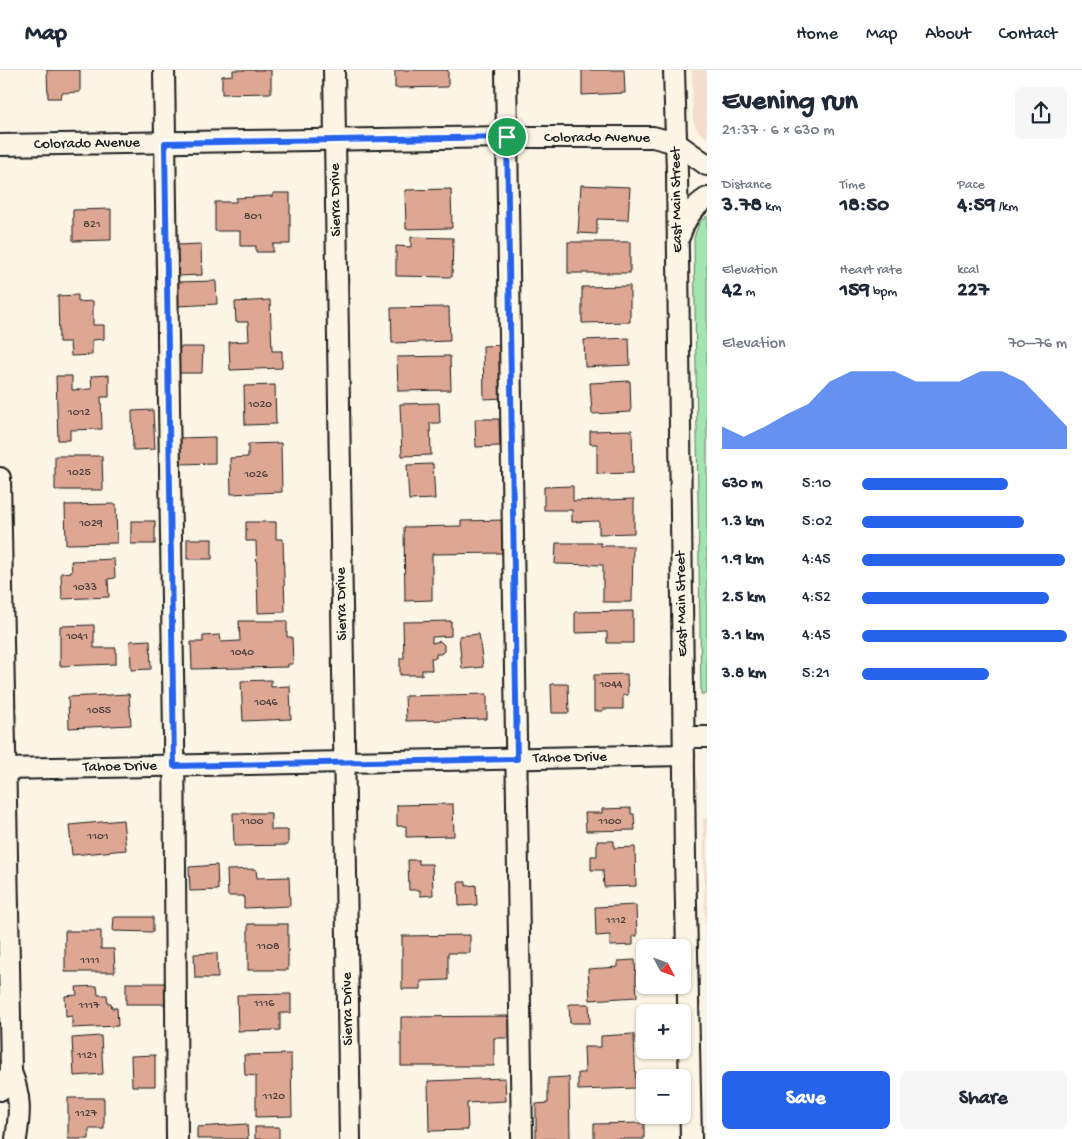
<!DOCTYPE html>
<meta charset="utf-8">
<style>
:root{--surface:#fff;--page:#f6f6f7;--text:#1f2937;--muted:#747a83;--line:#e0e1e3;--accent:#2563eb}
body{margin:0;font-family:"Gochi Hand",sans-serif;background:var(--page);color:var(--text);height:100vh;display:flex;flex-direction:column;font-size:19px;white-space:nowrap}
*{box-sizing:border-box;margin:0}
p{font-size:16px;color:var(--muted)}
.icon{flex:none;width:28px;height:28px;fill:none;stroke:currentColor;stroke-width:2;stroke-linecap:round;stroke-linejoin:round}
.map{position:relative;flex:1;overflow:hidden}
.side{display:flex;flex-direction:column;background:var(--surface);width:375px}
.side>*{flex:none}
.needle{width:32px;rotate:131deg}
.buttons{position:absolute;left:636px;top:869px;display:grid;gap:10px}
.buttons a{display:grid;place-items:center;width:55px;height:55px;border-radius:8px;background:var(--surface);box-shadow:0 1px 4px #0004;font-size:25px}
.pin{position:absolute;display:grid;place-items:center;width:42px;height:42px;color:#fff;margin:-21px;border:2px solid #fff;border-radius:50%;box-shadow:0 1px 5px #0007}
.round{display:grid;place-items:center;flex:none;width:52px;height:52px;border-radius:8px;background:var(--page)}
.summary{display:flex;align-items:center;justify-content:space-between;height:85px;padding:0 15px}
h1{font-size:28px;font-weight:800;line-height:38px}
.metrics{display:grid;grid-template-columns:repeat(3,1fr);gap:8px;height:85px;padding:5px 15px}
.metrics div{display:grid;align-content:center}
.metrics b{font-size:21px;font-weight:800}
.metrics small{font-size:14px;font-weight:400}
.metrics p{font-size:14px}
.chart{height:140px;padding:10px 15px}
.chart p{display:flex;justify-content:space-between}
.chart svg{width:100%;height:90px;margin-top:5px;fill:var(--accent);opacity:.7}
.action{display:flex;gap:10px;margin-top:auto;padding:10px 15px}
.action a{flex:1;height:58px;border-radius:8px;background:var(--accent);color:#fff;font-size:20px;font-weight:800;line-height:58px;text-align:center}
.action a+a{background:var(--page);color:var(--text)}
ul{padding:0 15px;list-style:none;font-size:16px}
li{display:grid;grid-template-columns:80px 60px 1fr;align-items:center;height:38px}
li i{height:12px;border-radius:6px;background:var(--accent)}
header{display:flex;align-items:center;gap:30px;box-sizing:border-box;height:70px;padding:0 25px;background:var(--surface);border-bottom:1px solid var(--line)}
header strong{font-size:24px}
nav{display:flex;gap:28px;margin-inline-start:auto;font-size:18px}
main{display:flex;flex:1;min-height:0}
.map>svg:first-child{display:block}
.built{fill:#f3decd}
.green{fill:#a2e5af;stroke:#5f8066}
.building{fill:#dda794;stroke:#1c1c1c}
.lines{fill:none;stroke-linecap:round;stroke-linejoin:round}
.minor-casing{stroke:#1c1c1c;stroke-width:24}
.minor{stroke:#fcf5e5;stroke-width:20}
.route-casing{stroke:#fff;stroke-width:10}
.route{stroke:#2563eb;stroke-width:6}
.labels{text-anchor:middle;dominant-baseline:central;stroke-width:5;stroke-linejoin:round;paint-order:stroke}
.number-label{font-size:12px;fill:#4c3f3a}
.street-label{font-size:15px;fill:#1c1c1c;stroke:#fcf5e5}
</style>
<header>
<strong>Map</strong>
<nav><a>Home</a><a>Map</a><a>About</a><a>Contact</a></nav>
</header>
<main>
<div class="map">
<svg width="707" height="1069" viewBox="0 0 707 1069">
<rect width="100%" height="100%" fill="#fcf5e5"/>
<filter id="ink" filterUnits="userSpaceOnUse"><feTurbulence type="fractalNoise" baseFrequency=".02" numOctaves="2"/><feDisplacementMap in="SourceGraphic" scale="10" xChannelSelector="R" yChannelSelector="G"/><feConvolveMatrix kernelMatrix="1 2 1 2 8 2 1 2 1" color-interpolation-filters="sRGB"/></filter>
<g filter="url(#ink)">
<g class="built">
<path d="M692 0H707V69L696 58 693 49Z"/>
<path d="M703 748H707V864H705Z"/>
</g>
<path class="green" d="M707 146V624H701L694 168 699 153Z"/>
<g class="building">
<path d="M47 0H80V22L62 23 61 28H48Z"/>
<path d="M233 0H271V23L222 24V6L233 5Z"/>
<path d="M395 0H448V17L395 18Z"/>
<path d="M582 0H624L625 23 582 25Z"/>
<path d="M581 115 630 117 628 150 597 149V164L578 163Z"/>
<path d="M451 119 452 158 406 159 405 120Z"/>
<path d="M273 123H290V174H273V182H256V176H240V161H215V132H236V128L273 126Z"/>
<path d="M111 139V170L73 171V140Z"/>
<path d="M411 167 453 168 452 207 396 206V176L411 177Z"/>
<rect x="568" y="172" width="62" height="31"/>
<path d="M201 174 202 205 178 206 177 175Z"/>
<path d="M216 211 217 234 178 236 177 212Z"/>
<path d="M630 216V252L582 253V217Z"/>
<path d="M78 225V232L93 231V255H104V269L92 270V285L71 286 70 272H59L58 226Z"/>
<path d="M270 230 272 281H282V298L230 300 229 272 249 271 248 252H236L235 232Z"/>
<path d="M449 237 450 271 392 273 391 238Z"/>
<path d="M629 268 630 295 585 297 584 270Z"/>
<path d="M503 275 504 328 484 329 483 276Z"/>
<path d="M179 277H203L202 303H178Z"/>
<path d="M450 286 451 320 398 321 397 287Z"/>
<path d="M109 305V327H101L102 359 70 360V370H58L56 306H72V320L92 319 91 306Z"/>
<path d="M630 311 631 342 592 344 590 313Z"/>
<path d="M275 315 276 354 245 355 244 316Z"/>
<path d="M439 333 440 353H430L431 385 402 386 400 334Z"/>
<path d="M153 340 155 379 133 380 132 341Z"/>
<path d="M475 349H499L500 376 476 377Z"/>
<path d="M632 360 633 403 597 404V374H590V361Z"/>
<path d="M215 367V393L179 394V368Z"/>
<path d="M281 373 282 422 231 424 230 388 248 387V374Z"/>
<path d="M55 386H102L103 420H55Z"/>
<path d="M433 394 435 429 409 430 407 395Z"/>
<path d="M573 416V431L634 429V463L599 464V451L572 452V440H544V417Z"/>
<path d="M116 434 117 473 66 474 65 435Z"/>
<path d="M504 450 505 483 432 484V530L405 531 404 457 461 456V451Z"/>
<rect x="131" y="451" width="24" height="23"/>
<path d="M246 452H276V469H283L285 542 258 543 256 471H246Z"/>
<rect x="187" y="469" width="25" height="20"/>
<path d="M556 473H601V476H633L632 532H603V495L555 494Z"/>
<path d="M114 489 115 508 108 509 109 527 62 529 61 503 72 502 71 491Z"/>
<path d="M633 541V573H607V562L575 563V542Z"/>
<path d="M239 551H287V567H292L293 594H288V597L192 599 191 572H203V566L220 565 221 572 240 571Z"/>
<path d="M451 551V566L432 567V573L440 571 444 575V581L441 584H436V588H431L432 600H422V605H400V588H404L403 552Z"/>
<path d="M94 555V578H116V594L60 596V556Z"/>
<path d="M479 564 483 597 462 599 459 566Z"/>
<path d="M150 570 151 599 131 600 130 571Z"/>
<path d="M627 604 628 625H623V639H603V641H594V605Z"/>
<path d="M271 610V617L290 616 291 649 243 651 241 611Z"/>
<path d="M551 614H568L569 643H552Z"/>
<path d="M129 624 131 655 69 658 68 627Z"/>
<path d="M487 624V649L406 651 405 626Z"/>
<path d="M453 734 454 766 406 767V756H397V735Z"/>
<path d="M631 738V744H634L635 760 586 761 585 743H602V739Z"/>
<path d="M233 743H271V760H288V775L234 776Z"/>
<path d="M123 750 126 780 72 785 69 755Z"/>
<path d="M597 771H614V778L635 777 636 816 604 817 603 800H591V786H597Z"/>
<path d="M408 790H419V794H432L433 825 420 826V820H409Z"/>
<path d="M217 795 218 820 190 821 189 797Z"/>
<path d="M256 799 257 808 289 807 290 836 244 838V826H228L227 800Z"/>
<path d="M458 812H466V816L476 815 477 835 459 836Z"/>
<path d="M636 835 637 866H633V875L610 876V865L596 866 595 837Z"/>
<path d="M114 847H153V862L113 861Z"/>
<rect x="248" y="854" width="40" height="46"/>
<path d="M65 861H101V879H114L115 902H65Z"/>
<path d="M470 865V883H448V910L421 911V919H402V866Z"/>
<path d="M217 883 218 908H195L194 884Z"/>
<path d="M635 890 637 927 590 930 588 899 618 897V891Z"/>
<rect x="126" y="913" width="39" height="21"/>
<path d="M97 916 98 925H107L108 933H111L112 938H117L118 956 72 958V946L66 947 65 926 77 925 76 917Z"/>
<path d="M291 924V943H280V960L238 961 237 925Z"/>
<path d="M569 934H589L590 953H570Z"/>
<path d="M510 946 511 968H494V996H401V947Z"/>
<path d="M634 964 636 1018 578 1020V1003H585L584 977H601V966Z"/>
<path d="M101 966 103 1004 74 1006 72 968Z"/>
<path d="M291 984 292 1046 256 1047V1006L245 1005 244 985Z"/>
<path d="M155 985V1016H132L131 986Z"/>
<path d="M569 1007 570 1069H536V1034L548 1033V1008Z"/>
<path d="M505 1008 506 1031 467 1033 468 1060 429 1061 428 1011Z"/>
<path d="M68 1028H104V1059H89V1069H68Z"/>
<path d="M644 1053V1069H594V1054Z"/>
<path d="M247 1054 248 1069H197V1057Z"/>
<rect x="255" y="1057" width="24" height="12"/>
</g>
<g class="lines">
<defs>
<g id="minor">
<path d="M164 0 174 666 177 1069"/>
<path d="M334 0 350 1069"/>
<path d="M506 0 522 1069"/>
<path d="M674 0 677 103 685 788 691 1069"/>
<path d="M0 75 507 67H653L676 73 707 95"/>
<path d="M680 165C684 150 693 137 707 128"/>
<path d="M0 408 11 1002C21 1027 20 1043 16 1069"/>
<path d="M684 667H707"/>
<path d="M5 699 684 685"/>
<path d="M0 1020 11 1002"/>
</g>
</defs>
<use href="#minor" class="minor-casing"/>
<use href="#minor" class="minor"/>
</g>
</g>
<g class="lines" filter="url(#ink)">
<defs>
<path id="route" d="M507 67 517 689 174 696 165 73Z"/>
</defs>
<use href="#route" class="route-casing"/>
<use href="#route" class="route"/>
</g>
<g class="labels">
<g class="number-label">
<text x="253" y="147">801</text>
<text x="92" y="155">821</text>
<text x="260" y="335">1020</text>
<text x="79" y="343">1012</text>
<text x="79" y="403">1025</text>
<text x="256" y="405">1026</text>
<text x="91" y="454">1029</text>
<text x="85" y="518">1033</text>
<text x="77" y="567">1041</text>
<text x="242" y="583">1040</text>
<text x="611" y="615">1044</text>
<text x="266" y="633">1046</text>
<text x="99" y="641">1055</text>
<text x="252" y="752">1100</text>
<text x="610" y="752">1100</text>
<text x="98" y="767">1101</text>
<text x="616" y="851">1112</text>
<text x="268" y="877">1108</text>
<text x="90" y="891">1111</text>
<text x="264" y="934">1116</text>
<text x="89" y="936">1117</text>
<text x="87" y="986">1121</text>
<text x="274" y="1027">1120</text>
<text x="86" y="1044">1127</text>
</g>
<g class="street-label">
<text x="597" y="68">Colorado Avenue</text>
<text transform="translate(87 74) rotate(-1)">Colorado Avenue</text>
<text transform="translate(336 130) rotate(-91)">Sierra Drive</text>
<text transform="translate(677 130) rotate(-91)">East Main Street</text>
<text transform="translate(342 534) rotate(-91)">Sierra Drive</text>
<text transform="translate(682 534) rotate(-91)">East Main Street</text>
<text transform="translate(570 688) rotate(-1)">Tahoe Drive</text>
<text transform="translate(120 697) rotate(-1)">Tahoe Drive</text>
<text transform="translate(348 939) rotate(-91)">Sierra Drive</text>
</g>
</g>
</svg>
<div class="buttons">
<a><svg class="needle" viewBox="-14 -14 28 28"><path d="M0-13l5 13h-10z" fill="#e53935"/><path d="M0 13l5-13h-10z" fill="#747a83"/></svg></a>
<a>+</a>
<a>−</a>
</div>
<div class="pin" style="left:507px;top:67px;background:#1e9e55"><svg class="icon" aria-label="arrive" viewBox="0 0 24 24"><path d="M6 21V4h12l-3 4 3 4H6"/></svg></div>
</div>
<section class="side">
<div class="summary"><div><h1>Evening run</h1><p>21:37 · 6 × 630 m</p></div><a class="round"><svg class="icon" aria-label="share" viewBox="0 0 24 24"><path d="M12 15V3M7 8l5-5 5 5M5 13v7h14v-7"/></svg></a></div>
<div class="metrics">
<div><p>Distance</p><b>3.78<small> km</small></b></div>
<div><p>Time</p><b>18:50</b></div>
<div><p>Pace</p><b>4:59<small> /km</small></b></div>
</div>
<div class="metrics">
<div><p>Elevation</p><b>42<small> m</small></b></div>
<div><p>Heart rate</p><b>159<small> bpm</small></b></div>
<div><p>kcal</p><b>227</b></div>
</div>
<div class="chart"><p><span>Elevation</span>70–76 m</p>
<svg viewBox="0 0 160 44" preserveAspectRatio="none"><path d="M0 44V33L10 38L20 33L30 27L40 22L50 11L60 6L70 6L80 6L90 11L100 11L110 11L120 6L130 6L140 11L150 22L160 33V44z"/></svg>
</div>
<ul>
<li><b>630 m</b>5:10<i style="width:71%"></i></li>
<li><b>1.3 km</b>5:02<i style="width:79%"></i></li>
<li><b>1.9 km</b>4:45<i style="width:99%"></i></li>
<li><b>2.5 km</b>4:52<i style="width:91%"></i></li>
<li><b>3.1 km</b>4:45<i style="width:100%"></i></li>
<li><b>3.8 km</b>5:21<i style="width:62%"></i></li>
</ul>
<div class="action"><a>Save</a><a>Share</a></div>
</section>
</main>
